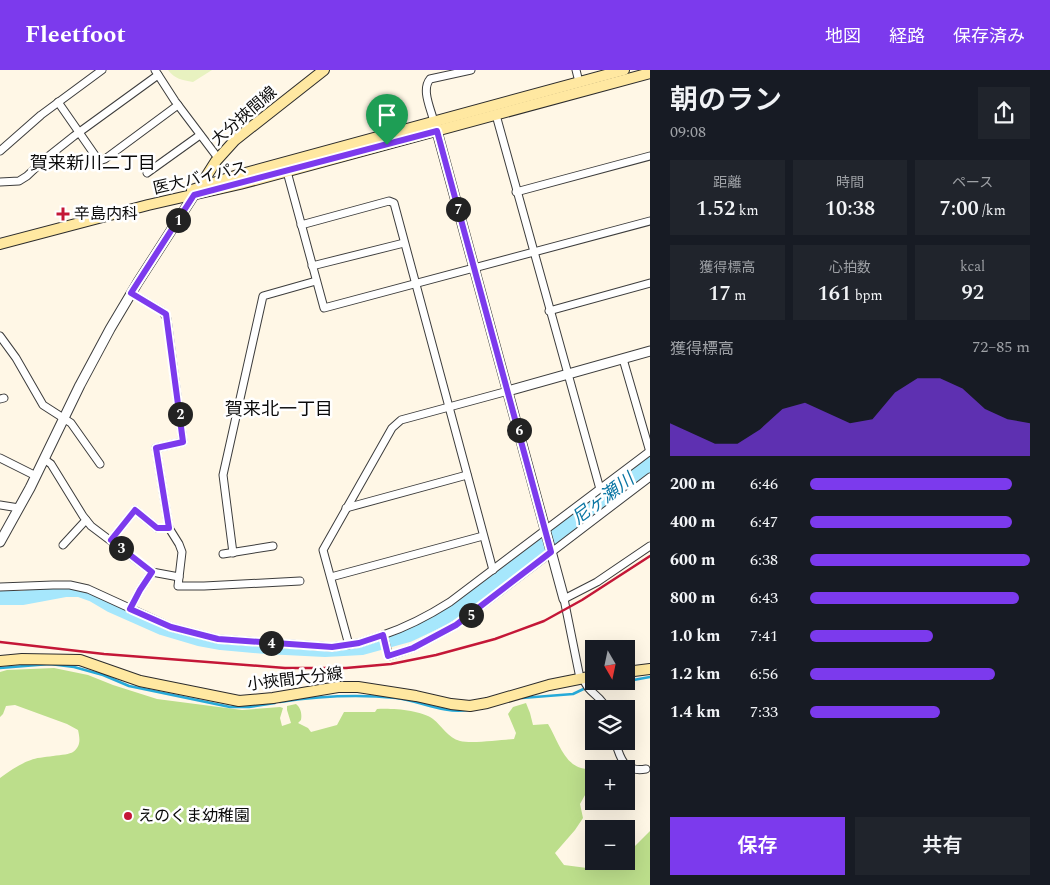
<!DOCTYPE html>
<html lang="ja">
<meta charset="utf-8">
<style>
:root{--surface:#171b24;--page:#20242c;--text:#f1f3f6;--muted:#9ea1a6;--accent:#7c3aed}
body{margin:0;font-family:Spectral,"Noto Sans JP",serif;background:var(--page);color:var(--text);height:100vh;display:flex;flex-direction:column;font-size:19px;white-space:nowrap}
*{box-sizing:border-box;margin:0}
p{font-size:16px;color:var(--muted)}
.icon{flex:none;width:28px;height:28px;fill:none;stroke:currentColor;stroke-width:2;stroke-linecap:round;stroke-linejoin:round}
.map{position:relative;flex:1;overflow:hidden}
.drawer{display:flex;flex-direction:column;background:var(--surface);width:400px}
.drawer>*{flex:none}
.needle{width:32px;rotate:171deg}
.tools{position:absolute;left:585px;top:570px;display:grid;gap:10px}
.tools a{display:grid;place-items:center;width:50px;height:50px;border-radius:0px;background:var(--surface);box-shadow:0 5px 20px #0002;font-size:25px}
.pin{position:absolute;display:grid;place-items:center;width:42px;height:42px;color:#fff;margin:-51px -21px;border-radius:50% 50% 50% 0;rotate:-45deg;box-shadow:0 0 5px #0007}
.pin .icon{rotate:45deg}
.km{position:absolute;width:25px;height:25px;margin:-12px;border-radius:50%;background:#222;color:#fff;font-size:14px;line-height:25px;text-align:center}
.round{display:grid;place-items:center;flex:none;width:52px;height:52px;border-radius:0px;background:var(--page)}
.headline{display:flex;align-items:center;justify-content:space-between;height:85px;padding:0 20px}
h1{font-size:28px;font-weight:600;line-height:38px}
.stats{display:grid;grid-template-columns:repeat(3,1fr);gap:8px;height:85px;padding:5px 20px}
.stats div{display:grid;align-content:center;border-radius:0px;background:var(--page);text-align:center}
.stats b{font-size:21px;font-weight:600}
.stats small{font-size:14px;font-weight:400}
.stats p{font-size:14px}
.chart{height:140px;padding:10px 20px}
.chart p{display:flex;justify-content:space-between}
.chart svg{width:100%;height:90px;margin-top:5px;fill:var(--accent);opacity:.7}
.primary-button{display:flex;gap:10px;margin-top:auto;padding:10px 20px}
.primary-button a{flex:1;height:58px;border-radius:0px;background:var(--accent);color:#fff;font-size:20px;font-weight:600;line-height:58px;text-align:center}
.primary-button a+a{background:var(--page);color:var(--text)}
ul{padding:0 20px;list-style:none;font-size:16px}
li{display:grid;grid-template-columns:80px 60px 1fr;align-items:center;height:38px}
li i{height:12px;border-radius:6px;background:var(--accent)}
header{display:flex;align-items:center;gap:30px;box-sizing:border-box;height:70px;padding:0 25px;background:var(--accent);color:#fff}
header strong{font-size:24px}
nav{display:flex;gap:28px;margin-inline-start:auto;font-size:18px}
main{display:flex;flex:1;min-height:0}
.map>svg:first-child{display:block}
.forest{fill:#bcde8b}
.pitch{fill:#e8f2c0}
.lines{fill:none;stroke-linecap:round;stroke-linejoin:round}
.stream{stroke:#27aad9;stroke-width:2.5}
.river{stroke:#a6e7fc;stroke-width:14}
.minor-casing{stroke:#3d3d3d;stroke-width:9}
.tertiary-casing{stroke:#3d3d3d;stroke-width:11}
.secondary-casing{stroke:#2c2c2c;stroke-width:12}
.minor{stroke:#fff;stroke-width:7}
.tertiary{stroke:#fff;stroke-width:9}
.secondary{stroke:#ffe8a1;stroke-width:10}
.rail{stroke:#c41737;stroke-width:2.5}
.route-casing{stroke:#fff;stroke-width:10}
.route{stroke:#7c3aed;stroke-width:6}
.poi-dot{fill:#c41737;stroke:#fff;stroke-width:2}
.labels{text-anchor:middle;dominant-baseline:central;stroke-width:5;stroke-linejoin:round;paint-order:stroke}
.street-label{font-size:16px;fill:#0a0a0a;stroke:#fff}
.poi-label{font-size:16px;fill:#0a0a0a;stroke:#fff;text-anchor:start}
.neighbourhood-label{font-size:18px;fill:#0a0a0a;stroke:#fff}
.water-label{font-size:18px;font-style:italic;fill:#0a76a4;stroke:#fff}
</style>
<header>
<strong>Fleetfoot</strong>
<nav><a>地図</a><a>経路</a><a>保存済み</a></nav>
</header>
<main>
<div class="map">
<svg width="650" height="815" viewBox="0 0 650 815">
<rect width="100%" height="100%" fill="#fff7e6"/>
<path class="forest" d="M54 598 88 605 113 615 157 629 242 640 280 637 283 638 280 648 282 656 291 653 287 640V636L296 634C301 638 302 644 301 650L298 653 308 658 311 662 337 655 344 642H375L377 639C392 638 421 640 433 649 442 656 448 668 460 671 471 674 502 670 514 669L516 663 508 644 513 637 526 633 530 643 533 655 548 654C557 668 563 693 581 698 588 700 598 698 606 697L594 699V709L580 734 583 748 575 760 555 783 564 795 587 798 613 799 620 791H626V785L650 761V815H0V708C10 701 19 694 31 690 40 686 67 686 73 682 81 676 80 669 78 660L67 654 15 635 6 636 3 644 0 647V602L7 600Z"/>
<path class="pitch" d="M168 0H212L193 12C182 10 175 9 168 0Z"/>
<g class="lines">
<g class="stream">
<path d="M0 598 50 594 74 597 103 605 129 616 230 637H249L275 633"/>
<path d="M522 628 573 624 594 614 628 611 650 607"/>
<path d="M280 632C320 626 355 624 396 628 420 631 444 644 468 640"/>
</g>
<path class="river" d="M0 528H22L65 520H79L93 525 110 535 162 558 199 569 221 573 266 577 325 580 362 578 409 565 443 549 479 524 650 394"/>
<defs>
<g id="minor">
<path d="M155 0 175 31 218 88"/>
<path d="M576 0 579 12"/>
<path d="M58 32 99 91 105 89 178 35"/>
<path d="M496 45 600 419"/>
<path d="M434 52C431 39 421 20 430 9L471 0"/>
<path d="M0 81 41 45 102 0"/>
<path d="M286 98 324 238 650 151"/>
<path d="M147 103 200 65"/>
<path d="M0 112 19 111 27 106 45 89 74 66 158 5"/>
<path d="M516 122 650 86"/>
<path d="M301 155 389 131 394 133 493 500"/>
<path d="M312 196 404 173"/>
<path d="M131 223 163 242 167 249 183 372 156 378 169 458 179 474 182 482 178 516H204L300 511"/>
<path d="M549 241 650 213"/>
<path d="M0 266 16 288 43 335 71 353 100 394"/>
<path d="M623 289 650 382"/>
<path d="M0 329 4 328"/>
<path d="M650 381 450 532C428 546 407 557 383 565L389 586 413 578 456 555 650 407"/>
<path d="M0 388 36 406"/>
<path d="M44 389 51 394 83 446 91 456 152 502 179 507"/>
<path d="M0 435 19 438"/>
<path d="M346 438 467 405"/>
<path d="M111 470 135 440 157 458H169"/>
<path d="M63 475 86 450"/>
<path d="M233 483 223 405 263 226 316 211"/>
<path d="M223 484 273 476"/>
<path d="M331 507 483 466"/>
<path d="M0 517 53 515H70L88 519 171 557 218 569 332 577 359 573 383 565"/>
<path d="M130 539 140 520 152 502"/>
<path d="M349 575 323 480 392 358 401 350 508 321"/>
<path d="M583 607C587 624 602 625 606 639"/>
<path d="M580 608 564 529 597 512 650 476"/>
<path d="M615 671C620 688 624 703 646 699"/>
</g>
<g id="tertiary">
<path d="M435 54 564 529"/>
<path d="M508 321 650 281"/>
<path d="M0 472 30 418 80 315 110 259 138 212 194 125"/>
</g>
<g id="secondary">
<path d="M199 118 216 91 235 70 324 0"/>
<path d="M192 120 238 105 624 0"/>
<path d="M0 174 148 135 240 114 650 3"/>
<path d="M0 591 22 589 80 590 140 611 239 631 273 628 338 617H358L416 626 451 634 470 636 487 633 549 615 594 606"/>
<path d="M626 602 650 599"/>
</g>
</defs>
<use href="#minor" class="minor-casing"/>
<use href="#tertiary" class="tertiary-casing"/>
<use href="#secondary" class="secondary-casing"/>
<use href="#minor" class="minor"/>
<use href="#tertiary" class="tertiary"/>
<use href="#secondary" class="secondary"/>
<path class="rail" d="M0 572 104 584 285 598H346L391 594 436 585 495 569 544 551 582 530 650 486"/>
</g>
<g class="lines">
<defs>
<path id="route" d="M437 61 551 482 456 555 413 578 388 586 383 565 359 573 332 577 218 569 171 557 130 539 140 520 152 502 111 470 135 440 157 458H169L156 378 183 372 166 244 131 223 138 212 194 125Z"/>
</defs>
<use href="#route" class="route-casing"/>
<use href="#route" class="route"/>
</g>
<g class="poi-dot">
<path d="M60.5 136.5h5v5h5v5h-5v5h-5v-5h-5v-5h5z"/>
<circle cx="128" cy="746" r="5"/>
</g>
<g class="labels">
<g class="street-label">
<text transform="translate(244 46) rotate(-41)">大分挾間線</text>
<text transform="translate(200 108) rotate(-13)">医大バイパス</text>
<text transform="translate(295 609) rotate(-7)">小挾間大分線</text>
</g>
<g class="poi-label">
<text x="74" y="144">辛島内科</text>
<text x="138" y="746">えのくま幼稚園</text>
</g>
<g class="neighbourhood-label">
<text x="93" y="93">賀来新川二丁目</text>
<text x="279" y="339">賀来北一丁目</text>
</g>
<g class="water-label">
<text transform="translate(603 429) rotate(-37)">尼ヶ瀬川</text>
</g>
</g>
</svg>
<div class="tools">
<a><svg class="needle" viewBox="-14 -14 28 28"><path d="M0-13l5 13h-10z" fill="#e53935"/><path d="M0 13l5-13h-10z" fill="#9ea1a6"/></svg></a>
<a><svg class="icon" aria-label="layers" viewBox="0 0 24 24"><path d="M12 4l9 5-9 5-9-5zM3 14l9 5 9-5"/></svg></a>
<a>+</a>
<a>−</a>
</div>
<div class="pin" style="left:387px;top:75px;background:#1e9e55"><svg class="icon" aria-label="arrive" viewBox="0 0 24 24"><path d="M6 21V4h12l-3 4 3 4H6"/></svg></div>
<b class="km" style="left:178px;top:150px">1</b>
<b class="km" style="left:180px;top:344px">2</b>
<b class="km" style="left:121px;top:478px">3</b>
<b class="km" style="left:271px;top:573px">4</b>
<b class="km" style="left:471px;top:545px">5</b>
<b class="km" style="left:519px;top:360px">6</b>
<b class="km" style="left:458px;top:139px">7</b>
</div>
<section class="drawer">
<div class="headline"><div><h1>朝のラン</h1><p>09:08</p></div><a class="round"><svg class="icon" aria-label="share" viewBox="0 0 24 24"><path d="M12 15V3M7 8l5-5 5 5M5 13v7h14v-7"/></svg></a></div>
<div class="stats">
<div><p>距離</p><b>1.52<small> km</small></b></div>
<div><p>時間</p><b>10:38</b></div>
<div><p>ペース</p><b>7:00<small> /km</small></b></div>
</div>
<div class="stats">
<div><p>獲得標高</p><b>17<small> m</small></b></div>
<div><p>心拍数</p><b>161<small> bpm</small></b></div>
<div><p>kcal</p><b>92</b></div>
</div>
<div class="chart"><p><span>獲得標高</span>72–85 m</p>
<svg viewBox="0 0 160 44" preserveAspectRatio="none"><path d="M0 44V28L10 33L20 38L30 38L40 31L50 21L60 18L70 23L80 28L90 26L100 13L110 6L120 6L130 11L140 21L150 26L160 28V44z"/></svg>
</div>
<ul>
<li><b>200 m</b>6:46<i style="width:92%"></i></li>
<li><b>400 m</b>6:47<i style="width:92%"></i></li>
<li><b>600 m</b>6:38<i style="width:100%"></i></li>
<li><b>800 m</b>6:43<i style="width:95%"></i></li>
<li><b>1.0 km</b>7:41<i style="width:56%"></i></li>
<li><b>1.2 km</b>6:56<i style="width:84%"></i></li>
<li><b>1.4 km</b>7:33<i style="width:59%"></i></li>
</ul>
<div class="primary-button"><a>保存</a><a>共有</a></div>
</section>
</main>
